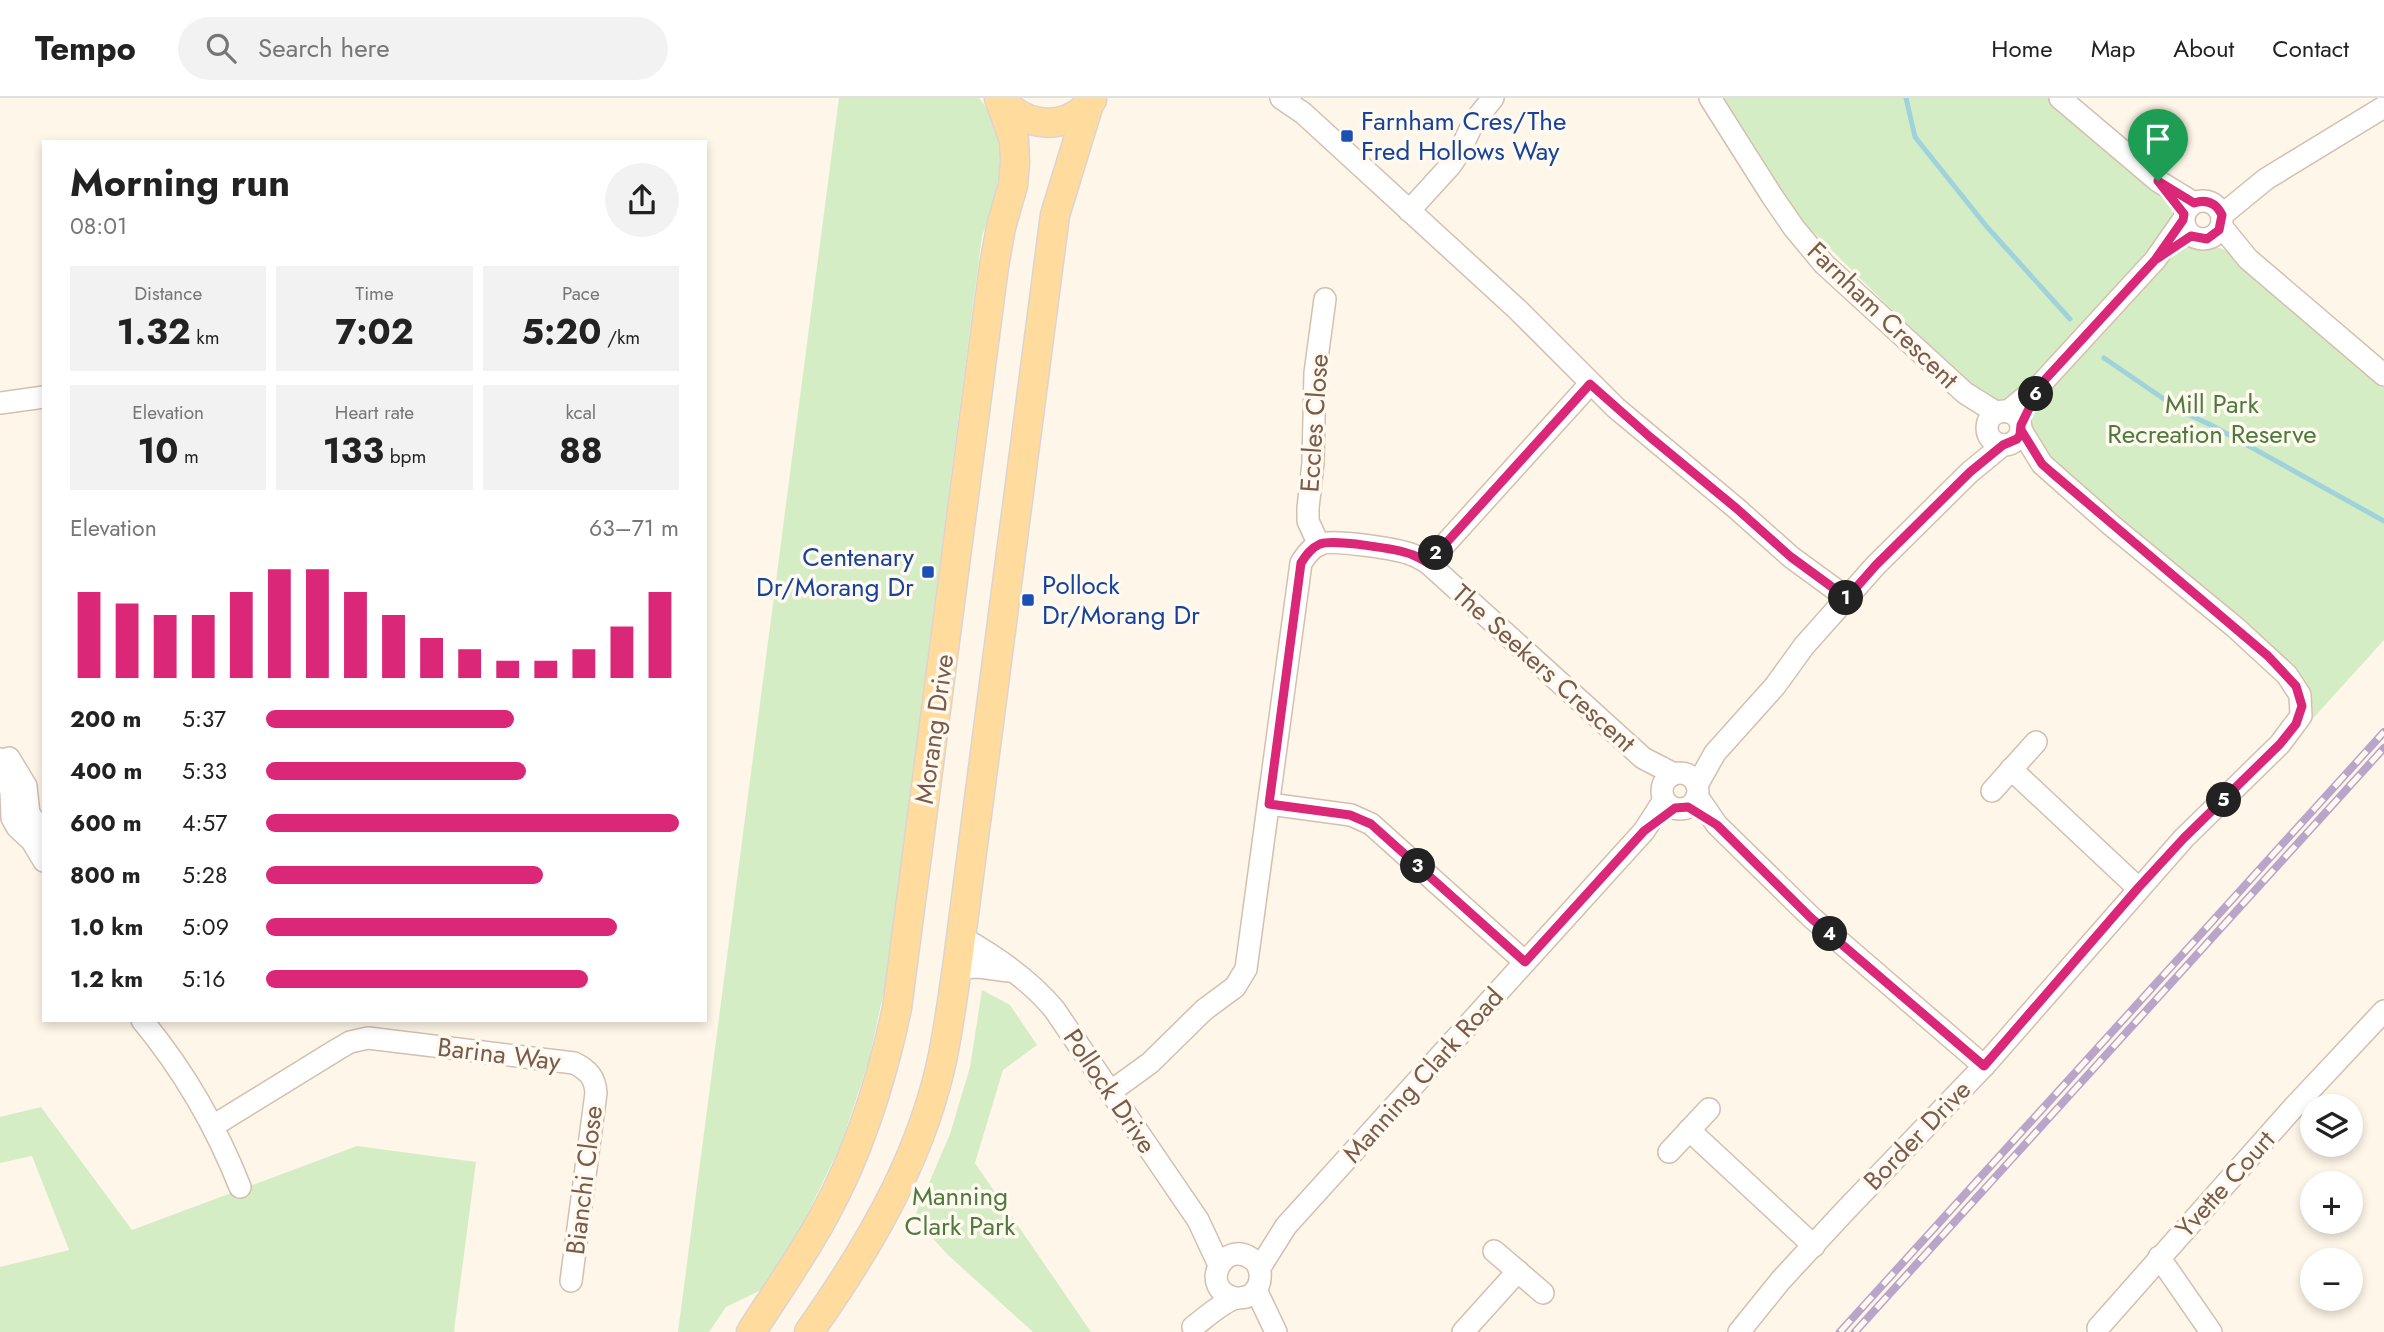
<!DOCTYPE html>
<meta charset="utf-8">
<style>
:root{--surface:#fff;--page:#f2f2f2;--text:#222;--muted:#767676;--line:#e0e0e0;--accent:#db2777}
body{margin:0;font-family:Jost,sans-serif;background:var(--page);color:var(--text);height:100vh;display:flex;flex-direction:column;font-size:26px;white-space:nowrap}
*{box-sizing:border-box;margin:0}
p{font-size:23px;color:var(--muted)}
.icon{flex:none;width:38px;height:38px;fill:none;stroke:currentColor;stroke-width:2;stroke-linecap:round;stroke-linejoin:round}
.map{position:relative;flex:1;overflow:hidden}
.side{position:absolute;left:42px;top:42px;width:665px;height:882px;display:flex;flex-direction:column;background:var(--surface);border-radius:0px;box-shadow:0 4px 10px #0003}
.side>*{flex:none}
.fabs{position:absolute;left:2300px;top:996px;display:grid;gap:14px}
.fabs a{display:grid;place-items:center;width:63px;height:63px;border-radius:50%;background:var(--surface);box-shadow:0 4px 10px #0003;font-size:35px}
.pin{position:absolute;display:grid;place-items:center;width:60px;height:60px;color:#fff;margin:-72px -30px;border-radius:50% 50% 50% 0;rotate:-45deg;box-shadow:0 0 7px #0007}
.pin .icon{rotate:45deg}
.km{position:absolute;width:35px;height:35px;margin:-18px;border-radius:50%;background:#222;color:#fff;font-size:19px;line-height:35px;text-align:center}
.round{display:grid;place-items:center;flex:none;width:74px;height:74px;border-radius:37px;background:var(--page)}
.overview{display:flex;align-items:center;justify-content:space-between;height:119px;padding:0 28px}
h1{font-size:38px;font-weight:700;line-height:52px}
.stats{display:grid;grid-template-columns:repeat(3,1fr);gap:10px;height:119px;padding:7px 28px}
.stats div{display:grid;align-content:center;border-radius:0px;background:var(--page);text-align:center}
.stats b{font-size:35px;font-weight:700}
.stats small{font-size:19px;font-weight:400}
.stats p{font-size:19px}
.chart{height:196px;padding:14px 28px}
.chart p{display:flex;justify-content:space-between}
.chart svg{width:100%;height:126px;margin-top:7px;stroke:var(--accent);stroke-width:6}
ul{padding:0 28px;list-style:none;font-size:23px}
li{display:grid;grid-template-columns:112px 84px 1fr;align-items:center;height:52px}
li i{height:18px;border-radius:9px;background:var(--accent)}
header{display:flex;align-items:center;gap:42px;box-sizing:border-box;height:98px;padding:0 35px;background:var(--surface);border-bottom:2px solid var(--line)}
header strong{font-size:33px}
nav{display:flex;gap:38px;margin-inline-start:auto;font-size:24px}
.search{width:490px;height:63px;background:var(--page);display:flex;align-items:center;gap:18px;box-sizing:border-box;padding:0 24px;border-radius:38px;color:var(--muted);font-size:26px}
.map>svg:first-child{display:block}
.green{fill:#d5edc5}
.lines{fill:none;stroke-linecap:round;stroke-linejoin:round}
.stream{stroke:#a0d2dc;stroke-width:5}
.minor-casing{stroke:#d4bfaf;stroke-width:24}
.major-casing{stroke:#dcd4d0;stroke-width:31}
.minor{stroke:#fff;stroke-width:21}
.major{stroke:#ffdc9e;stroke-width:28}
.rail-casing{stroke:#b9a5c9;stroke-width:8}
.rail{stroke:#fff9f0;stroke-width:5;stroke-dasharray:16;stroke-linecap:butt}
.route-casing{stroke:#fff;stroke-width:14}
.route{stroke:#db2777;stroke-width:9}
.transit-dot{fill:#1a4fb4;stroke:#fff9f0;stroke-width:2.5}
.labels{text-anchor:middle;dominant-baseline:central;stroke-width:7;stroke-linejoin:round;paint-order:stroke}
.transit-label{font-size:26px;fill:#164399;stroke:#fff9f0;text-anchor:start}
.street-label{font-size:26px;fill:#7a5b4a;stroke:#fff9f0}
.park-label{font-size:26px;fill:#4f7a3e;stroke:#fff9f0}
</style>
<header>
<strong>Tempo</strong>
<div class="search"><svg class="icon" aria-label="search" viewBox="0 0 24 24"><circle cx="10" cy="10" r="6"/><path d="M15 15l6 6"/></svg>Search here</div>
<nav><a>Home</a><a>Map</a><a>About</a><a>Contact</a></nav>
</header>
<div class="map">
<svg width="2384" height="1234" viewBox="0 0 2384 1234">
<rect width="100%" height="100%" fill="#fef6e8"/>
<g class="green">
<path d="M839 0H979C1014 41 998 93 982 138L885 888 869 962 841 1047 802 1127 761 1192 726 1209 709 1234H678Z"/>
<path d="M1720 0H2049L2167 102C2174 112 2174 119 2168 130L2020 295C2000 309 1999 307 1978 297L1790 111Z"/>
<path d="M2190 148 2217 149 2230 154 2384 286V542L2307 627C2319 606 2309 589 2295 572L2047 359C2030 330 2024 324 2046 295L2178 152Z"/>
<path d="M982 892 1010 907 1037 947 1003 972 975 1065 1091 1234H1033L948 1157 914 1120 950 1036 970 969Z"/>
<path d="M41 1009 132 1132 357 1048 476 1064 454 1233 455 1234H0V1169L69 1152 32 1058 0 1065V1019Z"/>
</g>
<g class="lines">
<g class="stream">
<path d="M1906 0 1915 39 1987 129 2070 221"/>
<path d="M2104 260 2183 314 2211 327 2384 423"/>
</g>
<defs>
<g id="minor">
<path d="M1281 0 1303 15 1518 212 1616 310 1736 410 1791 459 1847 500"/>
<path d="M1710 0 1772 98 1794 130 1824 166 1965 295 1997 315"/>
<path d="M2060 0 2158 83 2194 105"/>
<circle cx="2203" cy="122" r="19"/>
<path d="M1409 113 1450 68 1459 55 1473 25 1493 0"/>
<path d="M2222 117 2266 81 2384 9"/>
<path d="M2221 128 2248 161 2384 277"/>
<path d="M0 305 44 299"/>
<circle cx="2004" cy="330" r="17"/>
<path d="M2007 314 2041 286 2155 162 2183 122"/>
<path d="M1319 447 1308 423V410L1313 365 1315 275 1325 201"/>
<path d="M1428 465 1590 286"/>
<path d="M9 660 26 688 29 716 44 734"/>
<path d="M0 661 11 694 12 720 17 729 32 743 44 763"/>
<path d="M2011 671 2138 790"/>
<circle cx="1680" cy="693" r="18"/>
<path d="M1697 687 1715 655 1775 588 1804 548 1876 467 1970 374 2003 347"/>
<path d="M1992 693 2036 644"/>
<path d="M1697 698 1717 727 1811 819 1984 968"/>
<path d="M1269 706 1351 717 1371 726 1525 864"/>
<path d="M961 839C995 858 1029 881 1054 911L1198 1122 1219 1167"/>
<path d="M957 870 979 869 1009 873"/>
<path d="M142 922C184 973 216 1028 240 1089"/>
<path d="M1110 994 1150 965 1204 912 1235 889 1246 871 1301 465C1306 457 1311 450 1320 446 1333 441 1399 451 1413 457 1418 459 1423 462 1428 465L1643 660 1674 676"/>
<path d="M213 1028 338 951 350 944 368 940 574 965C588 972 595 979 596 995L571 1183"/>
<path d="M1689 1032 1814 1148"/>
<path d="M1669 1054 1709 1011"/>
<path d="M1494 1153 1543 1195"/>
<path d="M2159 1159 2211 1234"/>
<path d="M1259 1171 1286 1128 1644 733 1664 702"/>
<path d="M1256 1192 1276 1234"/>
<path d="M1193 1229C1205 1220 1219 1207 1233 1201 1241 1199 1247 1201 1253 1195 1257 1191 1260 1186 1260 1180 1261 1173 1258 1165 1252 1161 1224 1140 1197 1190 1235 1200"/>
<path d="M2098 1230 2293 1010 2384 913"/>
<path d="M1463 1234 1518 1173"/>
<path d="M1739 1234 1781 1182 1844 1114 1984 968 2184 740 2280 646 2301 618 2300 597 2287 577 2236 530 2111 427 2051 374 2042 366 2021 332"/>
</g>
<g id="major">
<path d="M1000 0C1024 30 1067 35 1092 2"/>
<path d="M751 1234C776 1195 803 1157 825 1116 860 1052 882 981 897 910L994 168 1001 129 1013 87 1015 65 1014 42 999 0"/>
<path d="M809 1234C866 1153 917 1068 940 971 948 937 952 903 957 870L1055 117 1089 6"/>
</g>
</defs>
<use href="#minor" class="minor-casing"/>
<use href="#major" class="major-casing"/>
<use href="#minor" class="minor"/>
<use href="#major" class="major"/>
<defs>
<g id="rail">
<path d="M1840 1234 2384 634"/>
<path d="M1855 1234 2384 650"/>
</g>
</defs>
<use href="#rail" class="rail-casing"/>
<use href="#rail" class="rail"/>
</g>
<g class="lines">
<defs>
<path id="route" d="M2158 83 2184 116 2183 122 2155 162 2041 286 2021 327 2020 337 2017 341 2003 347 1970 374 1876 467 1847 500 1791 459 1736 410 1650 339 1590 286 1428 465C1423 462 1418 459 1413 457 1399 451 1333 441 1320 446 1311 450 1306 457 1301 465L1269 706 1350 717 1371 726 1525 864 1644 733 1675 710 1688 709 1717 727 1811 820 1984 968 2138 790 2184 740 2280 646 2296 626 2302 608 2296 588 2268 558 2051 374 2042 366 2021 332V327L2041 286 2155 162 2191 138 2207 141 2219 132 2222 117C2216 104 2206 101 2194 105L2158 83"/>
</defs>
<use href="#route" class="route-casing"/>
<use href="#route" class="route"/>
</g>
<g class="transit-dot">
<rect x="1340" y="31" width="14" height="14" rx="3.5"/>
<rect x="921" y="467" width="14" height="14" rx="3.5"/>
<rect x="1021" y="495" width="14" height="14" rx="3.5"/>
</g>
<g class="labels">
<g class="transit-label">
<text x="1361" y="23">Farnham Cres/The<tspan x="1361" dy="30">Fred Hollows Way</tspan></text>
<text x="914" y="459" text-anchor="end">Centenary<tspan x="914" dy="30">Dr/Morang Dr</tspan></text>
<text x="1042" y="487">Pollock<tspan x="1042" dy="30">Dr/Morang Dr</tspan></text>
</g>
<g class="street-label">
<text transform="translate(1883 217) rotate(44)">Farnham Crescent</text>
<text transform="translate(1314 325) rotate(-86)">Eccles Close</text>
<text transform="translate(1544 570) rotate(42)">The Seekers Crescent</text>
<text transform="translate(934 631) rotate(-82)">Morang Drive</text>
<text transform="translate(499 956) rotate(7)">Barina Way</text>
<text transform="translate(1423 977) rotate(-48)">Manning Clark Road</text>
<text transform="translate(1110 993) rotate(56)">Pollock Drive</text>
<text transform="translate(1917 1037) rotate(-46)">Border Drive</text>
<text transform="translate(584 1082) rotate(-83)">Bianchi Close</text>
<text transform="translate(2225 1086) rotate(-48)">Yvette Court</text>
</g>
<g class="park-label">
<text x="2212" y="306">Mill Park<tspan x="2212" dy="30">Recreation Reserve</tspan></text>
<text x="960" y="1098">Manning<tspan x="960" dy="30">Clark Park</tspan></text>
</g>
</g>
</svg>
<div class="fabs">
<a><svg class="icon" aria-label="layers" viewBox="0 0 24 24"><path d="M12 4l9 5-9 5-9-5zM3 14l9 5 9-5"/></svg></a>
<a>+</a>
<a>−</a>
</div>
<div class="pin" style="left:2158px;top:83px;background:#1e9e55"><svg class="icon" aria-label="arrive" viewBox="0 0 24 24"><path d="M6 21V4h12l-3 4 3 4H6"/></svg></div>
<b class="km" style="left:1846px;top:500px">1</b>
<b class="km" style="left:1436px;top:455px">2</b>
<b class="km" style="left:1418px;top:768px">3</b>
<b class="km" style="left:1830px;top:836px">4</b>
<b class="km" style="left:2224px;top:702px">5</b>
<b class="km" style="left:2036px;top:296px">6</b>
<section class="side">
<div class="overview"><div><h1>Morning run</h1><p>08:01</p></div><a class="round"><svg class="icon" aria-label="share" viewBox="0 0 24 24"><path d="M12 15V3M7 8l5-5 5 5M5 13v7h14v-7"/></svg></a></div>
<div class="stats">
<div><p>Distance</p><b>1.32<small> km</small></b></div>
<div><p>Time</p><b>7:02</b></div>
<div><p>Pace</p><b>5:20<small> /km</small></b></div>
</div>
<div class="stats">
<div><p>Elevation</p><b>10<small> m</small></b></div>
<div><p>Heart rate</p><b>133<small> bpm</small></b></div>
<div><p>kcal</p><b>88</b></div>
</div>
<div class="chart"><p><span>Elevation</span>63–71 m</p>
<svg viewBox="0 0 160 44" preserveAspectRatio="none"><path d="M5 44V14M15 44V18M25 44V22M35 44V22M45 44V14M55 44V6M65 44V6M75 44V14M85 44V22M95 44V30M105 44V34M115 44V38M125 44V38M135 44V34M145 44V26M155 44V14"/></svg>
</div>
<ul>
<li><b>200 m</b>5:37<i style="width:60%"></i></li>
<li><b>400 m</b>5:33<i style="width:63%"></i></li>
<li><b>600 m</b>4:57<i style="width:100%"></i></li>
<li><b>800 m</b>5:28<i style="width:67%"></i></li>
<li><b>1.0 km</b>5:09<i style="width:85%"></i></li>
<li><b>1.2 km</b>5:16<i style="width:78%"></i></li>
</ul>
</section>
</div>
